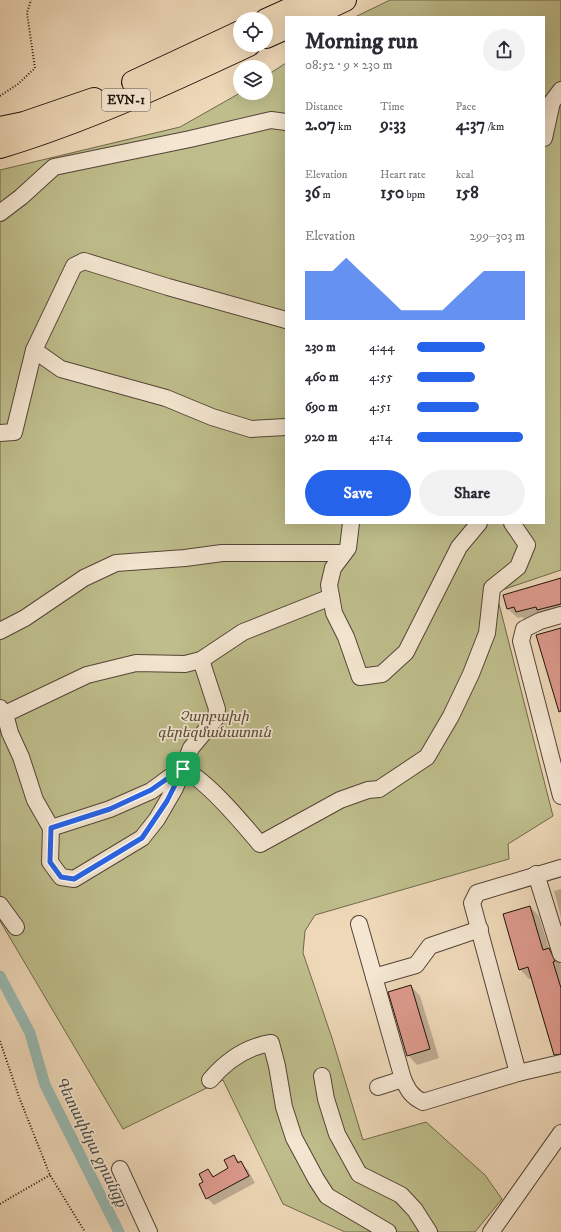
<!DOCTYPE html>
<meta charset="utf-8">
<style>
:root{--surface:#fff;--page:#f2f2f3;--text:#2b2b33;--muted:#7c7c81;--accent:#2563eb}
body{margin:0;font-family:"IM FELL DW Pica","Noto Serif Armenian",serif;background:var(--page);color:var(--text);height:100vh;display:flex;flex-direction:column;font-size:15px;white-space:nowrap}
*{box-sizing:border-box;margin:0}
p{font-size:13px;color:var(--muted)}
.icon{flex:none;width:22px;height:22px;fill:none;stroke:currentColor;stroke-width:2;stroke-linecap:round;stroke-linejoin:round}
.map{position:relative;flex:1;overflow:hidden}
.details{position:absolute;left:285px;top:16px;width:260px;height:508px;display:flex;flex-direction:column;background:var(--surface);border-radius:0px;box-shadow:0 4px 16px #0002}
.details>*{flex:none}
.fabs{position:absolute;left:233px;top:12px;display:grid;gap:8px}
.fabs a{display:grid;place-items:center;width:40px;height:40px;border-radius:50%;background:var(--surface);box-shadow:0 4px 16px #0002;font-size:20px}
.pin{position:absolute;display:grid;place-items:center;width:34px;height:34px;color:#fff;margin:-17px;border-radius:8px;box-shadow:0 2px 6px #0006}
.round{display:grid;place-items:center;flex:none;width:42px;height:42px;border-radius:21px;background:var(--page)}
.headline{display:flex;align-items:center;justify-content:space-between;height:68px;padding:0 20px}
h1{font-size:22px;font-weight:700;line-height:30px}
.stats{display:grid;grid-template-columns:repeat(3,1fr);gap:6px;height:68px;padding:4px 20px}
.stats div{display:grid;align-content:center}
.stats b{font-size:17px;font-weight:700}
.stats small{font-size:11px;font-weight:400}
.stats p{font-size:11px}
.chart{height:112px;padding:8px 20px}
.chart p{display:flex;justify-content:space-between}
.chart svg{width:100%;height:72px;margin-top:4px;fill:var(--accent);opacity:.7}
.button{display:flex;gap:8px;margin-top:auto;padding:8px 20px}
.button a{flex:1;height:46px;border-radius:24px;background:var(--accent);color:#fff;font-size:16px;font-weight:700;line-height:46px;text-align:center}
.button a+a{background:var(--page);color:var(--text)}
ul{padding:0 20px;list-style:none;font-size:13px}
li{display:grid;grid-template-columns:64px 48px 1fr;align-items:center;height:30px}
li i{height:10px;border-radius:5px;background:var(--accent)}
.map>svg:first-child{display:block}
.green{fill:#bebd8b;stroke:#6f684c}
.shadow{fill:#0003}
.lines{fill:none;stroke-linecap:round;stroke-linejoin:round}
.canal{stroke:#99b9b2;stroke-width:11}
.building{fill:#dd9a8d;stroke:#20130e}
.minor-casing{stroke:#544438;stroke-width:18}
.highway-casing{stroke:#20130e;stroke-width:24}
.path{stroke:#20130e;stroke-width:2;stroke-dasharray:1 2;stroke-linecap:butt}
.minor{stroke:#f4e6d1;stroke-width:16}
.highway{stroke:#eed8b8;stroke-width:22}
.route-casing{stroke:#fff;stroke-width:8}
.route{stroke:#2563eb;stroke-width:5}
.labels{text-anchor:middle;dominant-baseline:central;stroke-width:3.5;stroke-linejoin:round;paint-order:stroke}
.shield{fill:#f4e6d1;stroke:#605248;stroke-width:1}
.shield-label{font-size:13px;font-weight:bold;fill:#20130e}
.park-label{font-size:14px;font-style:italic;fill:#574e3a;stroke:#f4e6d1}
.water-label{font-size:15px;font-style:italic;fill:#4a4d47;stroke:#f4e6d1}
</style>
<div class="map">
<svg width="561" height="1232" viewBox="0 0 561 1232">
<rect width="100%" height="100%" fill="#eed8b8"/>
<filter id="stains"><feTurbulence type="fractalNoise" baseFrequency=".005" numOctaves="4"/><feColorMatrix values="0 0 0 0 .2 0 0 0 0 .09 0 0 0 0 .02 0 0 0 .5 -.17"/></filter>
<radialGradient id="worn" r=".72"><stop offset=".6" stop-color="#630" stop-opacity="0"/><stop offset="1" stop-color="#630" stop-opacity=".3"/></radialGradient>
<path class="green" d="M390 0H561V570L496 592 553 816 508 844 509 859 315 915 305 931 303 953 332 1038 363 1140 426 1122 485 1175 502 1199 475 1232H345L283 1204 223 1080 123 1129 0 921V170L180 127 240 93H266V76L286 63V523H544V17H355Z"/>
<g class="shadow">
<path d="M561 580V615L526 621 522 617 518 618 508 609 505 595Z"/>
<path d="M561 889V917L554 891Z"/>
<path d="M530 907 539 916 549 949 558 959 561 965V1061L555 1054 532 978 529 979 520 969Z"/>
<path d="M411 986 420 996 439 1058 417 1065 408 1055Z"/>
<path d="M234 1156 248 1170 255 1183 214 1205 207 1198 204 1182 208 1171 215 1177 230 1169Z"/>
</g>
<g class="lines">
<path class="canal" d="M0 976 30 1033 45 1085 119 1232"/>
</g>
<g class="building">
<path d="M561 578V604L537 610 536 607 516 612 514 607 507 609 503 595Z"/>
<path d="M561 628V711L559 712 536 635Z"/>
<path d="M530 906 543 950 549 948 555 961 553 962 561 988V1054L554 1055 528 967 519 970 503 914Z"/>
<path d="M411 985 430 1049 407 1056 388 992Z"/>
<path d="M234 1155 238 1163 241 1161 249 1176 206 1199 199 1184 203 1182 199 1174 208 1169 213 1177 228 1168 224 1160Z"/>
</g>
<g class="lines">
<defs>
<g id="minor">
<path d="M544 138 552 102 561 90"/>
<path d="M0 213 21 197 54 167 190 139 271 120 286 122"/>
<path d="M34 350 61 369 166 398 212 417 251 429 286 427"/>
<path d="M0 433 14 432 34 350 74 266 84 261 168 287 286 320"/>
<path d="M351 523 348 548 333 568 329 585 334 613 346 637 360 677 382 674 406 652 459 547 479 523"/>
<path d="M561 615 540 621 524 629 521 641 561 796"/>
<path d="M0 631 25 618 84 578 116 563 185 558 222 553H344"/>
<path d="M0 708 5 714 10 733 21 757 35 800 51 828 50 862 61 877 74 879 142 838 157 819 175 788 191 748 216 718 217 709 201 660"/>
<path d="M5 714 87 675 136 663 185 664 201 660 243 632 331 597"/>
<path d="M51 828 110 809 151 791 181 769C204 776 244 825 260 844L340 800 368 790 379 789 427 757 451 716 471 674 487 633 492 588 518 567 527 545 512 523"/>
<path d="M536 874 561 954"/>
<path d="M0 905 16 927"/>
<path d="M359 924 403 1079C408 1090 411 1096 423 1102L518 1073 472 903 477 893 561 868"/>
<path d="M374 977 416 965 430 946 480 929"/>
<path d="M518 1073 561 1063"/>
<path d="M322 1076 326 1099 337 1134 359 1174 401 1195 415 1210 429 1232"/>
<path d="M210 1080C226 1061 245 1047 271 1043L277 1066 284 1107 294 1138 316 1179 327 1196 388 1232"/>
<path d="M378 1087 403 1079"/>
<path d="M120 1169 149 1232"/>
<path d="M491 1232 561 1133"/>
</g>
<g id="highway">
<path d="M309 17 345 0"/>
<path d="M266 20 310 0"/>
<path d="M266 37 286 28"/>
<path d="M133 82 240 32"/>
<path d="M0 128 24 123 94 99"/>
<path d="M0 147C86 121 168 83 249 45"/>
</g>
</defs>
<use href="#minor" class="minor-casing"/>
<use href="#highway" class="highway-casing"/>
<g class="path">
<path d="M0 96 18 84 35 68 27 13 31 0"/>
<path d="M0 1041 19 1097 50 1175 85 1232"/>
<path d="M0 1204 50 1175"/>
</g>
<use href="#minor" class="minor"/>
<use href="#highway" class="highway"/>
</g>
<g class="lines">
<defs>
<path id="route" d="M181 769H183L167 801 142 838 74 879 61 877 50 862 51 828 110 809 151 790Z"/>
</defs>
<use href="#route" class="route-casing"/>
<use href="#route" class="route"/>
</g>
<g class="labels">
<rect class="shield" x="102" y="89" width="48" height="22" rx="3"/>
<g class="shield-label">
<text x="126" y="100">EVN-1</text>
</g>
<g class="park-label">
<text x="214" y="717">Չարբախի<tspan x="214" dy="16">գերեզմանատուն</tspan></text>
</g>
<g class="water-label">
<text transform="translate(91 1142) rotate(64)">Գետափնյա ջրանցք</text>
</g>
</g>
<rect width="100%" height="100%" filter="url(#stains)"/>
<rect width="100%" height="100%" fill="url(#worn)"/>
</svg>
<div class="fabs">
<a><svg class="icon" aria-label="locate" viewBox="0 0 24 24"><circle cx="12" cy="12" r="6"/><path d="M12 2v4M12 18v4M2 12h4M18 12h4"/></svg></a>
<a><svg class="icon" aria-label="layers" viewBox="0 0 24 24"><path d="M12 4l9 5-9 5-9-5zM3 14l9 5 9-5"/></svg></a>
</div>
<div class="pin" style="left:183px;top:769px;background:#1e9e55"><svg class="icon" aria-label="arrive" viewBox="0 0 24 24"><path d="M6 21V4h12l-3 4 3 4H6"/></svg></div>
<section class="details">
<div class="headline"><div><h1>Morning run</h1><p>08:52 · 9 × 230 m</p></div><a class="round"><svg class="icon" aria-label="share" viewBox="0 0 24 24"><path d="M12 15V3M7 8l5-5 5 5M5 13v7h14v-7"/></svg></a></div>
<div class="stats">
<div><p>Distance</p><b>2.07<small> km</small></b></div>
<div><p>Time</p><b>9:33</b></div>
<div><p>Pace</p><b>4:37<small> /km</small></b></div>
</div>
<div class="stats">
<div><p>Elevation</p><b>36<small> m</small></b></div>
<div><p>Heart rate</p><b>150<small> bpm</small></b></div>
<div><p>kcal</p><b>158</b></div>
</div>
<div class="chart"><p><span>Elevation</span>299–303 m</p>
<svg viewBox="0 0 160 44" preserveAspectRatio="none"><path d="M0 44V14L10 14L20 14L30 6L40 14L50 22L60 30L70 38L80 38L90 38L100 38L110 30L120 22L130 14L140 14L150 14L160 14V44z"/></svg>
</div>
<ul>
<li><b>230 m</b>4:44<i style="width:63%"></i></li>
<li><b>460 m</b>4:55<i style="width:54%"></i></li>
<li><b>690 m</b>4:51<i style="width:57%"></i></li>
<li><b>920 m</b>4:14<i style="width:98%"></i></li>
</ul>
<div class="button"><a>Save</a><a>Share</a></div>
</section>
</div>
